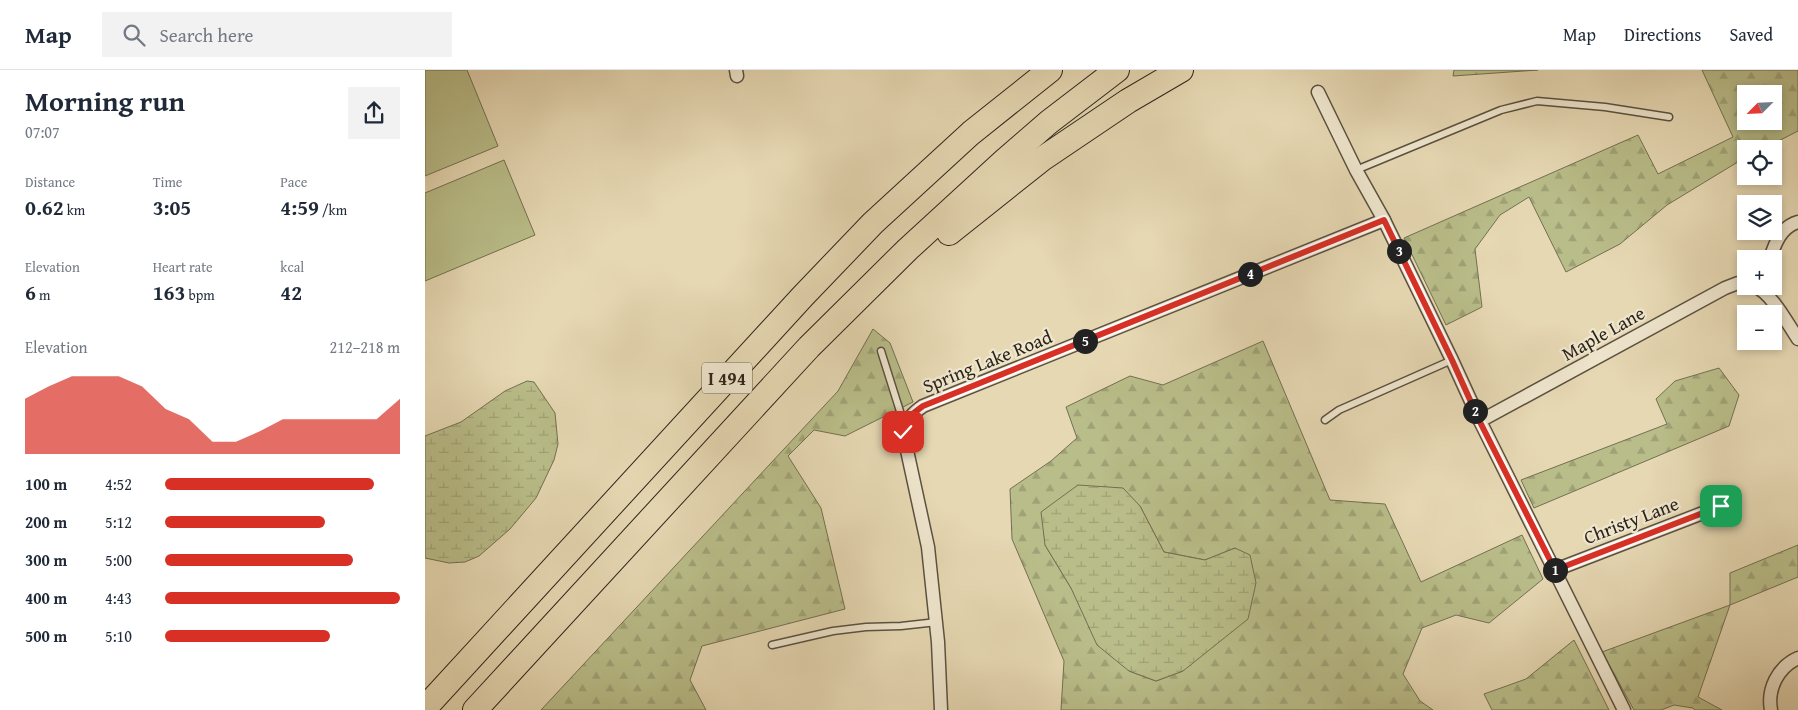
<!DOCTYPE html>
<meta charset="utf-8">
<style>
:root{--surface:#fff;--page:#f2f2f3;--text:#1f2937;--muted:#747a83;--line:#e0e1e3;--accent:#d93025}
body{margin:0;font-family:"Gentium Book Plus",serif;background:var(--page);color:var(--text);height:100vh;display:flex;flex-direction:column;font-size:19px;white-space:nowrap}
*{box-sizing:border-box;margin:0}
p{font-size:16px;color:var(--muted)}
.icon{flex:none;width:28px;height:28px;fill:none;stroke:currentColor;stroke-width:2;stroke-linecap:round;stroke-linejoin:round}
.map{position:relative;flex:1;overflow:hidden}
.panel{display:flex;flex-direction:column;background:var(--surface);width:425px}
.panel>*{flex:none}
.needle{width:32px;rotate:246deg}
.buttons{position:absolute;left:1312px;top:15px;display:grid;gap:10px}
.buttons a{display:grid;place-items:center;width:45px;height:45px;border-radius:0px;background:var(--surface);box-shadow:0 2px 8px #0003;font-size:25px}
.pin{position:absolute;display:grid;place-items:center;width:42px;height:42px;color:#fff;margin:-21px;border-radius:10px;box-shadow:0 2px 8px #0006}
.km{position:absolute;width:25px;height:25px;margin:-12px;border-radius:50%;background:#222;color:#fff;font-size:14px;line-height:25px;text-align:center}
.round{display:grid;place-items:center;flex:none;width:52px;height:52px;border-radius:0px;background:var(--page)}
.overview{display:flex;align-items:center;justify-content:space-between;height:85px;padding:0 25px}
h1{font-size:28px;font-weight:800;line-height:38px}
.stats{display:grid;grid-template-columns:repeat(3,1fr);gap:8px;height:85px;padding:5px 25px}
.stats div{display:grid;align-content:center}
.stats b{font-size:21px;font-weight:800}
.stats small{font-size:14px;font-weight:400}
.stats p{font-size:14px}
.chart{height:140px;padding:10px 25px}
.chart p{display:flex;justify-content:space-between}
.chart svg{width:100%;height:90px;margin-top:5px;fill:var(--accent);opacity:.7}
ul{padding:0 25px;list-style:none;font-size:16px}
li{display:grid;grid-template-columns:80px 60px 1fr;align-items:center;height:38px}
li i{height:12px;border-radius:6px;background:var(--accent)}
header{display:flex;align-items:center;gap:30px;box-sizing:border-box;height:70px;padding:0 25px;background:var(--surface);border-bottom:1px solid var(--line)}
header strong{font-size:24px}
nav{display:flex;gap:28px;margin-inline-start:auto;font-size:18px}
.search{width:350px;height:45px;background:var(--page);display:flex;align-items:center;gap:12px;box-sizing:border-box;padding:0 18px;border-radius:0px;color:var(--muted);font-size:19px}
main{display:flex;flex:1;min-height:0}
.map>svg:first-child{display:block}
.forest{fill:url(#forest-firs);stroke:#727052;fill-rule:evenodd}
.wetland{fill:url(#wetland-marsh);stroke:#727052}
.garden{fill:#b9bd89;stroke:#727052}
.lines{fill:none;stroke-linecap:round;stroke-linejoin:round}
.lane-casing{stroke:#5a5140;stroke-width:9}
.street-casing{stroke:#5a5140;stroke-width:15}
.highway-casing{stroke:#2c241a;stroke-width:26}
.lane{stroke:#efe6ce;stroke-width:6}
.street{stroke:#efe6ce;stroke-width:12}
.highway{stroke:#e6d8b3;stroke-width:24}
.route-casing{stroke:#fff;stroke-width:10}
.route{stroke:#d93025;stroke-width:6}
.labels{text-anchor:middle;dominant-baseline:central;stroke-width:4.5;stroke-linejoin:round;paint-order:stroke}
.shield{fill:#efe6ce;stroke:#665e50;stroke-width:1}
.shield-label{font-size:18px;font-weight:bold;fill:#2c241a}
.street-label{font-size:19px;fill:#2c241a;stroke:#efe6ce}
</style>
<header>
<strong>Map</strong>
<div class="search"><svg class="icon" aria-label="search" viewBox="0 0 24 24"><circle cx="10" cy="10" r="6"/><path d="M15 15l6 6"/></svg>Search here</div>
<nav><a>Map</a><a>Directions</a><a>Saved</a></nav>
</header>
<main>
<section class="panel">
<div class="overview"><div><h1>Morning run</h1><p>07:07</p></div><a class="round"><svg class="icon" aria-label="share" viewBox="0 0 24 24"><path d="M12 15V3M7 8l5-5 5 5M5 13v7h14v-7"/></svg></a></div>
<div class="stats">
<div><p>Distance</p><b>0.62<small> km</small></b></div>
<div><p>Time</p><b>3:05</b></div>
<div><p>Pace</p><b>4:59<small> /km</small></b></div>
</div>
<div class="stats">
<div><p>Elevation</p><b>6<small> m</small></b></div>
<div><p>Heart rate</p><b>163<small> bpm</small></b></div>
<div><p>kcal</p><b>42</b></div>
</div>
<div class="chart"><p><span>Elevation</span>212–218 m</p>
<svg viewBox="0 0 160 44" preserveAspectRatio="none"><path d="M0 44V17L10 11L20 6L30 6L40 6L50 11L60 22L70 27L80 38L90 38L100 33L110 27L120 27L130 27L140 27L150 27L160 17V44z"/></svg>
</div>
<ul>
<li><b>100 m</b>4:52<i style="width:89%"></i></li>
<li><b>200 m</b>5:12<i style="width:68%"></i></li>
<li><b>300 m</b>5:00<i style="width:80%"></i></li>
<li><b>400 m</b>4:43<i style="width:100%"></i></li>
<li><b>500 m</b>5:10<i style="width:70%"></i></li>
</ul>
</section>
<div class="map">
<svg width="1373" height="640" viewBox="0 0 1373 640">
<defs>
<pattern id="forest-firs" width="22" height="20" patternUnits="userSpaceOnUse" patternTransform="scale(1.25)"><rect width="22" height="20" fill="#b9bd89"/><path d="M5 1l3.5 6h-7zM16 11l3.5 6h-7z" fill="#9fa276"/></pattern>
<pattern id="wetland-marsh" width="20" height="14" patternUnits="userSpaceOnUse" patternTransform="scale(1.25)"><rect width="20" height="14" fill="#b9bd89"/><path d="M1 5h8M5 5V1M11 12h8M15 12V8" fill="none" stroke="#9fa276"/></pattern>
</defs>
<rect width="100%" height="100%" fill="#e6d8b3"/>
<filter id="stains"><feTurbulence type="fractalNoise" baseFrequency=".004" numOctaves="4"/><feColorMatrix values="0 0 0 0 .2 0 0 0 0 .09 0 0 0 0 .02 0 0 0 .5 -.17"/></filter>
<radialGradient id="worn" r=".72"><stop offset=".6" stop-color="#630" stop-opacity="0"/><stop offset="1" stop-color="#630" stop-opacity=".3"/></radialGradient>
<g class="forest">
<path d="M1029 0H1113L1028 6Z"/>
<path d="M1277 0H1373V61L1338 79H1321V87L1242 135 1195 174 1141 202 1104 127 1075 145 1050 179 1057 237 1021 255 979 168 1213 65 1233 104 1308 67ZM1321 24H1349V51H1321Z"/>
<path d="M448 259 465 273 488 332 420 366 389 360 363 386 396 438 420 539 277 576 265 610 281 640H116L413 321Z"/>
<path d="M838 271 905 430 960 434 996 512 1097 465 1118 509 1064 553 1031 545 997 558 978 604 995 631 1008 640H636L639 591 587 469 585 419 626 391 652 368 641 337 705 306 738 315ZM715 436 739 482 780 490 810 478 758 601 731 611 704 601 646 518 620 475Z"/>
<path d="M1294 298 1314 325 1304 356 1109 438 1096 410 1242 354 1231 329 1250 311Z"/>
<path d="M1373 475V507L1305 535 1273 627 1297 640H1270L1268 638 1249 635 1236 640H1209L1177 582 1305 535V503Z"/>
<path d="M1149 570 1184 640H1067L1059 624 1101 609Z"/>
</g>
<g class="wetland">
<path d="M102 311 109 312 130 343 133 374 129 390 111 428 85 459 54 486 40 492 24 493 0 488V366L36 352 80 321Z"/>
<path d="M653 415 698 418 715 436 739 482 780 490 810 478 825 485 831 513 823 549 758 601 731 611 704 601 672 575 646 518 620 475 616 442Z"/>
</g>
<g class="garden">
<path d="M0 0H42L73 76 0 106Z"/>
<path d="M79 90 110 165 0 211V123Z"/>
</g>
<g class="lines">
<defs>
<g id="lane">
<path d="M931 100 1076 40 1112 31 1180 37 1244 47"/>
<path d="M456 281 479 354"/>
<path d="M900 350 914 340 1027 290"/>
<path d="M347 575 408 561 441 557 476 556 512 552"/>
</g>
<g id="street">
<path d="M311 0 312 6"/>
<path d="M893 22 931 100 959 150 1027 290 1055 351 1199 640"/>
<path d="M1345 189C1350 173 1356 157 1373 152"/>
<path d="M1329 216C1347 223 1362 253 1373 269"/>
<path d="M1055 351 1300 218 1313 213 1321 214"/>
<path d="M1130 500 1296 436"/>
<path d="M516 640 513 572 503 477 478 362C481 350 488 343 498 336L959 150"/>
<path d="M1346 640C1342 619 1353 597 1373 588"/>
</g>
<g id="highway">
<path d="M524 163 617 89 703 31 756 0"/>
<path d="M0 638 378 226 448 153 546 63 625 0"/>
<path d="M50 640 384 277 483 179 579 91 624 52 692 0"/>
</g>
</defs>
<use href="#lane" class="lane-casing"/>
<use href="#street" class="street-casing"/>
<use href="#highway" class="highway-casing"/>
<use href="#lane" class="lane"/>
<use href="#street" class="street"/>
<use href="#highway" class="highway"/>
</g>
<g class="lines">
<defs>
<path id="route" d="M478 362C480 350 488 343 498 336L959 150 1027 290 1055 352 1130 500 1296 436"/>
</defs>
<use href="#route" class="route-casing"/>
<use href="#route" class="route"/>
</g>
<g class="labels">
<rect class="shield" x="277" y="292.5" width="50" height="31" rx="4"/>
<g class="shield-label">
<text x="302" y="308">I 494</text>
</g>
<g class="street-label">
<text transform="translate(1178 263) rotate(-29)">Maple Lane</text>
<text transform="translate(562 291) rotate(-22)">Spring Lake Road</text>
<text transform="translate(1206 450) rotate(-21)">Christy Lane</text>
</g>
</g>
<rect width="100%" height="100%" filter="url(#stains)"/>
<rect width="100%" height="100%" fill="url(#worn)"/>
</svg>
<div class="buttons">
<a><svg class="needle" viewBox="-14 -14 28 28"><path d="M0-13l5 13h-10z" fill="#e53935"/><path d="M0 13l5-13h-10z" fill="#747a83"/></svg></a>
<a><svg class="icon" aria-label="locate" viewBox="0 0 24 24"><circle cx="12" cy="12" r="6"/><path d="M12 2v4M12 18v4M2 12h4M18 12h4"/></svg></a>
<a><svg class="icon" aria-label="layers" viewBox="0 0 24 24"><path d="M12 4l9 5-9 5-9-5zM3 14l9 5 9-5"/></svg></a>
<a>+</a>
<a>−</a>
</div>
<div class="pin" style="left:1296px;top:436px;background:#1e9e55"><svg class="icon" aria-label="arrive" viewBox="0 0 24 24"><path d="M6 21V4h12l-3 4 3 4H6"/></svg></div>
<div class="pin" style="left:478px;top:362px;background:#d93025"><svg class="icon" aria-label="check" viewBox="0 0 24 24"><path d="M5 12l5 5 9-10"/></svg></div>
<b class="km" style="left:1130px;top:500px">1</b>
<b class="km" style="left:1050px;top:341px">2</b>
<b class="km" style="left:974px;top:181px">3</b>
<b class="km" style="left:825px;top:204px">4</b>
<b class="km" style="left:660px;top:271px">5</b>
</div>
</main>
